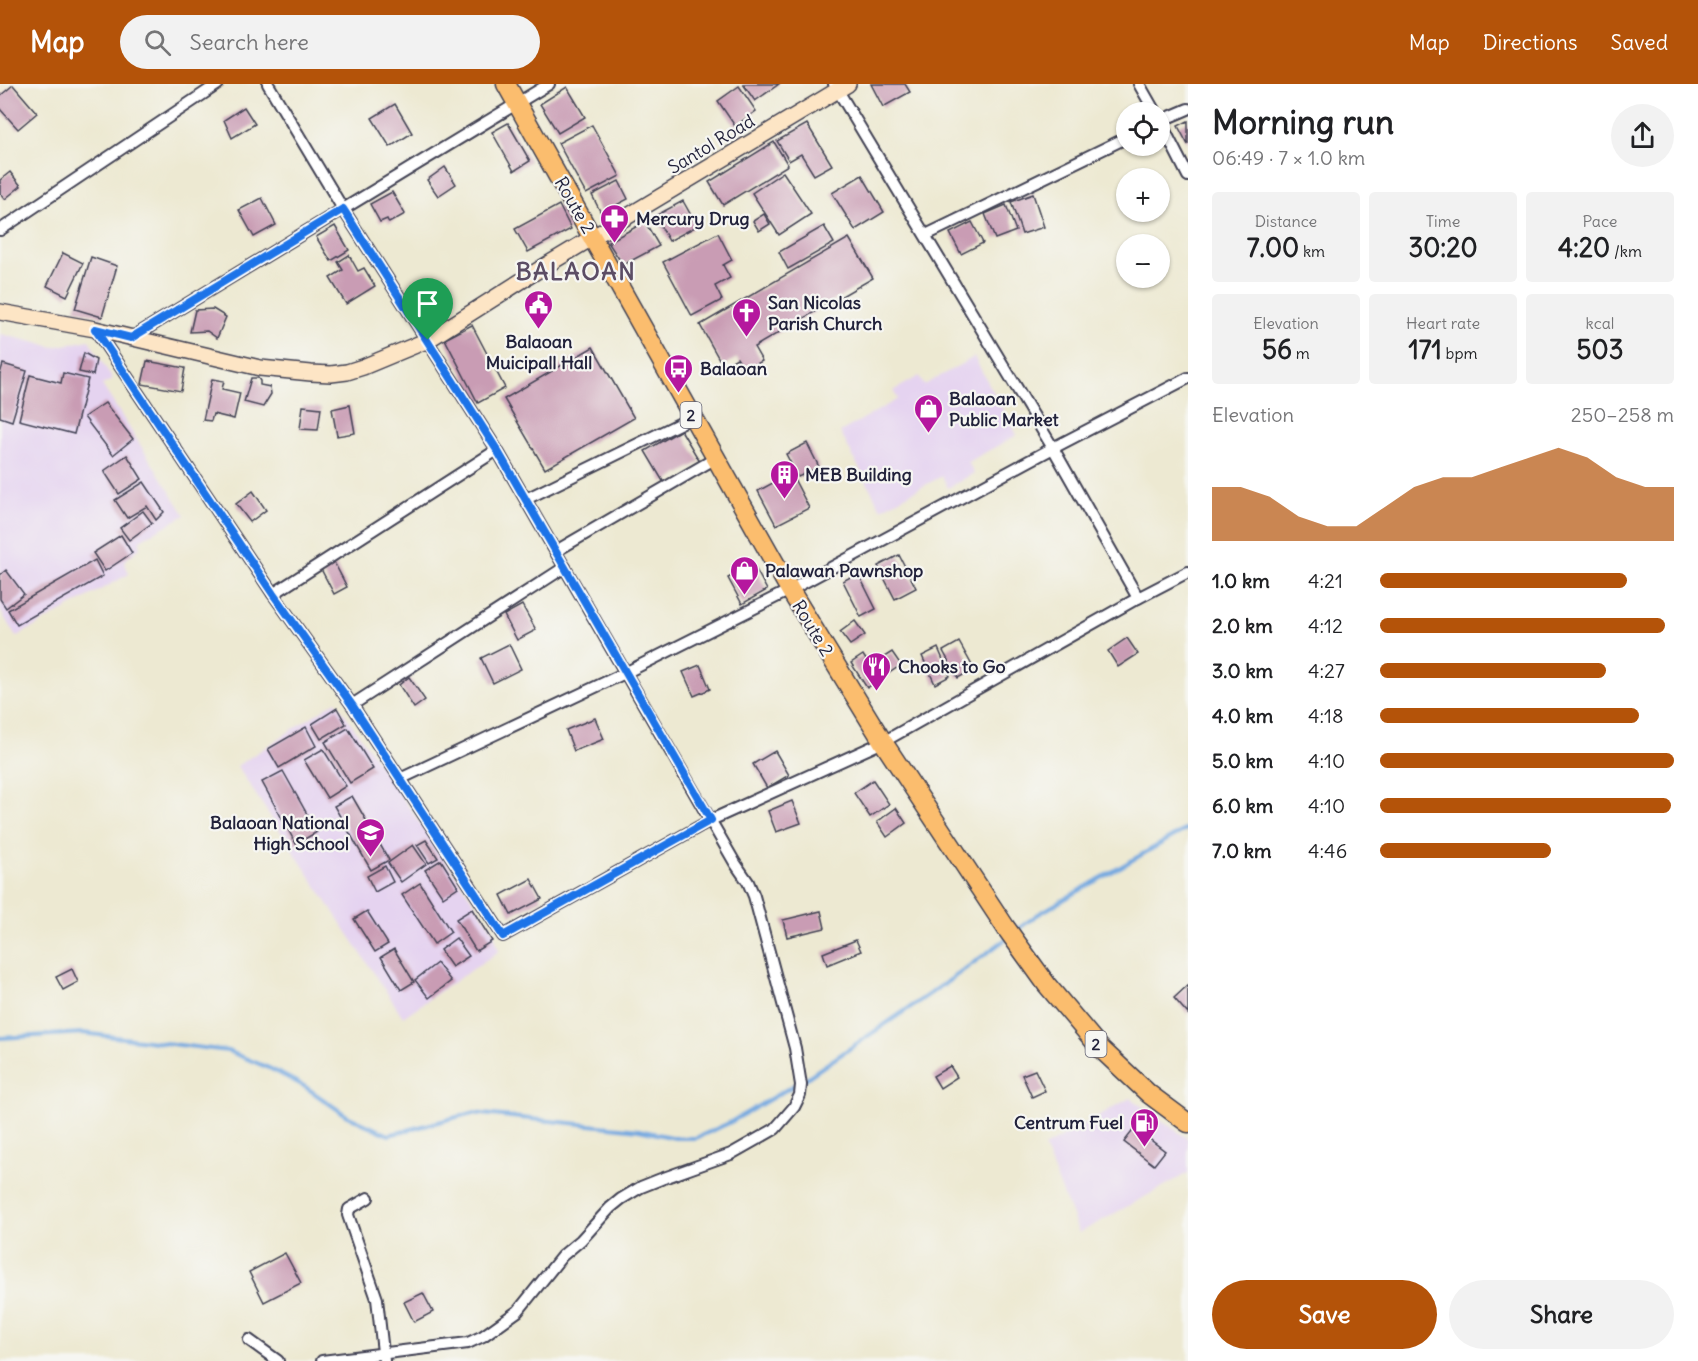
<!DOCTYPE html>
<meta charset="utf-8">
<style>
:root{--surface:#fff;--page:#f2f2f2;--text:#202124;--muted:#757577;--accent:#b45309}
body{margin:0;font-family:Delius,sans-serif;background:var(--page);color:var(--text);height:100vh;display:flex;flex-direction:column;font-size:22px;white-space:nowrap}
*{box-sizing:border-box;margin:0}
p{font-size:20px;color:var(--muted)}
.icon{flex:none;width:33px;height:33px;fill:none;stroke:currentColor;stroke-width:2;stroke-linecap:round;stroke-linejoin:round}
.map{position:relative;flex:1;overflow:hidden}
.side{display:flex;flex-direction:column;background:var(--surface);width:510px}
.side>*{flex:none}
.tools{position:absolute;left:1116px;top:18px;display:grid;gap:12px}
.tools a{display:grid;place-items:center;width:54px;height:54px;border-radius:50%;background:var(--surface);box-shadow:0 2px 4px #0004;font-size:30px}
.pin{position:absolute;display:grid;place-items:center;width:51px;height:51px;color:#fff;margin:-62px -26px;border-radius:50% 50% 50% 0;rotate:-45deg;box-shadow:0 0 6px #0007}
.pin .icon{rotate:45deg}
.round{display:grid;place-items:center;flex:none;width:63px;height:63px;border-radius:32px;background:var(--page)}
.headline{display:flex;align-items:center;justify-content:space-between;height:102px;padding:0 24px}
h1{font-size:33px;font-weight:700;line-height:45px}
.stats{display:grid;grid-template-columns:repeat(3,1fr);gap:9px;height:102px;padding:6px 24px}
.stats div{display:grid;align-content:center;border-radius:6px;background:var(--page);text-align:center}
.stats b{font-size:26px;font-weight:700}
.stats small{font-size:16px;font-weight:400}
.stats p{font-size:16px}
.chart{height:168px;padding:12px 24px}
.chart p{display:flex;justify-content:space-between}
.chart svg{width:100%;height:108px;margin-top:6px;fill:var(--accent);opacity:.7}
.primary-button{display:flex;gap:12px;margin-top:auto;padding:12px 24px}
.primary-button a{flex:1;height:69px;border-radius:36px;background:var(--accent);color:#fff;font-size:24px;font-weight:700;line-height:69px;text-align:center}
.primary-button a+a{background:var(--page);color:var(--text)}
ul{padding:0 24px;list-style:none;font-size:20px}
li{display:grid;grid-template-columns:96px 72px 1fr;align-items:center;height:45px}
li i{height:15px;border-radius:8px;background:var(--accent)}
header{display:flex;align-items:center;gap:36px;box-sizing:border-box;height:84px;padding:0 30px;background:var(--accent);color:#fff}
header strong{font-size:28px}
nav{display:flex;gap:33px;margin-inline-start:auto;font-size:21px}
.search{width:420px;height:54px;background:var(--page);display:flex;align-items:center;gap:15px;box-sizing:border-box;padding:0 21px;border-radius:33px;color:var(--muted);font-size:22px}
main{display:flex;flex:1;min-height:0}
.map>svg:first-child{display:block}
.built{fill:#e5d3f0}
.lines{fill:none;stroke-linecap:round;stroke-linejoin:round}
.stream{stroke:#73a8e0;stroke-width:4}
.building{fill:#c99cb4}
.street-casing{stroke:#404052;stroke-width:14}
.secondary-casing{stroke:#404052;stroke-width:18}
.highway-casing{stroke:#404052;stroke-width:21}
.street{stroke:#fff;stroke-width:10}
.secondary{stroke:#fde5c5;stroke-width:15}
.highway{stroke:#fbbd6e;stroke-width:18}
.route-casing{stroke:#fff;stroke-width:12}
.route{stroke:#1a73e8;stroke-width:8}
.labels{text-anchor:middle;dominant-baseline:central;stroke-width:4.5;stroke-linejoin:round;paint-order:stroke}
.shield{fill:#f6f6f2;stroke:#626272;stroke-width:1.5}
.shield-label{font-size:16px;font-weight:bold;fill:#22223b}
.street-label{font-size:18px;fill:#22223b;stroke:#f6f6f2}
.poi-label{font-size:18px;font-weight:bold;fill:#22223b;stroke:#f6f6f2;text-anchor:start}
.district-label{font-size:24px;font-weight:bold;letter-spacing:1.5px;fill:#5c4d65;stroke:#f6f6f2}
</style>
<header>
<strong>Map</strong>
<div class="search"><svg class="icon" aria-label="search" viewBox="0 0 24 24"><circle cx="10" cy="10" r="6"/><path d="M15 15l6 6"/></svg>Search here</div>
<nav><a>Map</a><a>Directions</a><a>Saved</a></nav>
</header>
<main>
<div class="map">
<svg width="1188" height="1277" viewBox="0 0 1188 1277">
<rect width="100%" height="100%" fill="#f6f6f2"/>
<filter id="ink" filterUnits="userSpaceOnUse"><feTurbulence type="fractalNoise" baseFrequency=".0167" numOctaves="2"/><feDisplacementMap in="SourceGraphic" scale="12" xChannelSelector="R" yChannelSelector="G"/><feConvolveMatrix kernelMatrix="1 2 1 2 8 2 1 2 1" color-interpolation-filters="sRGB"/></filter>
<filter id="wash" filterUnits="userSpaceOnUse"><feTurbulence type="fractalNoise" baseFrequency=".008" numOctaves="4" result="noise"/><feDisplacementMap in="SourceGraphic" scale="24" xChannelSelector="R" yChannelSelector="G"/><feGaussianBlur stdDeviation="1.35" result="paint"/><feColorMatrix in="noise" values="0 0 0 0 0 0 0 0 0 0 0 0 0 0 0 0 0 1.4 0 .05"/><feComposite in="paint" operator="in"/></filter>
<g filter="url(#wash)">
<rect width="100%" height="100%" fill="#ede9d2"/>
<g class="built">
<path d="M0 250 54 263 89 256 113 296 102 301 185 431 140 456V464L124 477 129 490 16 553 0 526Z"/>
<path d="M974 273 1017 351 968 378 974 389 948 404 942 392 881 425 840 348 898 315 893 307 919 292 924 301Z"/>
<path d="M336 617 493 846 499 867 403 933 237 682Z"/>
<path d="M1130 1014 1188 1055V1089L1079 1149 1044 1063Z"/>
</g>
<g class="lines">
<g class="stream">
<path d="M1014 848 1037 831 1188 744"/>
<path d="M0 954 83 949 228 967 269 984 304 1002 347 1032 389 1051 472 1029 639 1046 675 1054H696L729 1039 796 1000"/>
<path d="M805 995 950 896 1006 855"/>
</g>
</g>
<g id="blocks">
<g class="building">
<path d="M743 0H779L755 17Z"/>
<path d="M871 0H905L910 8 883 23Z"/>
<path d="M13 1 37 29 18 45 0 25V12Z"/>
<path d="M739 2 756 27 735 42 718 17Z"/>
<path d="M567 3 585 33 558 49 540 20Z"/>
<path d="M395 20 412 49 390 63 372 34Z"/>
<path d="M244 23 255 40 232 54 224 36Z"/>
<path d="M1188 37V61L1178 42Z"/>
<path d="M508 39 530 77 514 87 492 48Z"/>
<path d="M807 40 832 81 814 91 801 70 789 77 777 57Z"/>
<path d="M592 41 620 92 586 110 558 59Z"/>
<path d="M774 58 788 81 723 121 709 98Z"/>
<path d="M445 83 456 100 438 112 427 96Z"/>
<path d="M10 88 21 102 5 115 0 109V96Z"/>
<path d="M783 88 811 130 779 151 752 109Z"/>
<path d="M862 91 884 128 855 146 832 109Z"/>
<path d="M619 97 628 115 601 129 592 111Z"/>
<path d="M392 108 405 130 389 139 387 135 380 138 370 120Z"/>
<path d="M1033 110 1044 143 1022 150 1011 118Z"/>
<path d="M262 114 276 141 254 153 239 126Z"/>
<path d="M683 117 697 142 669 157 655 132Z"/>
<path d="M559 121 571 145 528 168 515 145Z"/>
<path d="M1006 121 1016 147 995 155 985 130Z"/>
<path d="M764 130 770 140 759 147 753 137Z"/>
<path d="M645 138 659 162 623 181 608 158Z"/>
<path d="M972 138 983 159 961 170 950 149Z"/>
<path d="M335 142 349 166 331 177 316 153Z"/>
<path d="M824 142 834 159 788 185 779 168Z"/>
<path d="M718 149 732 176 723 181 730 194 715 202 722 216 692 232 663 178Z"/>
<path d="M849 154 873 194 754 263 762 277 745 287 737 274 723 282 700 241Z"/>
<path d="M63 169 83 179 67 212 47 202Z"/>
<path d="M349 171 358 187 364 184 375 202 346 220 330 194 343 186 338 178Z"/>
<path d="M91 173 117 182 102 233 75 225Z"/>
<path d="M213 225 226 233 217 254 207 247 190 248 195 226Z"/>
<path d="M472 241 505 304 478 319 445 255Z"/>
<path d="M593 263 634 334 545 385 504 315Z"/>
<path d="M84 269 96 276 93 291 79 288Z"/>
<path d="M147 277 185 284 181 307 142 300Z"/>
<path d="M3 280 27 287 12 337 0 333V290Z"/>
<path d="M63 289 88 295 74 350 19 336 30 291 61 299Z"/>
<path d="M251 294H258L260 297V301L270 303 271 310 263 323 244 318Z"/>
<path d="M212 295 224 297 222 305 240 309 234 335 213 330 211 337 203 336Z"/>
<path d="M105 319 133 355 113 371 84 333Z"/>
<path d="M350 321 355 349 337 352 332 325Z"/>
<path d="M303 322 321 324 318 346 300 345Z"/>
<path d="M681 346 700 378 664 399 645 367Z"/>
<path d="M807 359 819 383 798 393 786 370Z"/>
<path d="M127 371 142 395 119 410 104 387Z"/>
<path d="M791 389 809 424 776 441 758 407Z"/>
<path d="M144 398 164 428 156 436 147 422 127 434 115 416Z"/>
<path d="M253 407 266 426 250 438 236 420Z"/>
<path d="M143 427 152 439 129 456 120 444Z"/>
<path d="M121 451 132 469 105 487 93 469Z"/>
<path d="M899 471 916 504 895 515 878 482Z"/>
<path d="M95 476 103 492 17 541 8 526Z"/>
<path d="M333 476 347 503 334 510 320 483Z"/>
<path d="M753 480 767 506 742 520 728 494Z"/>
<path d="M6 486 24 510 6 524 0 515V491Z"/>
<path d="M858 489 876 525 861 533 843 497Z"/>
<path d="M522 521 536 546 517 556 504 531Z"/>
<path d="M855 537 865 551 850 561 840 548Z"/>
<path d="M1127 554 1138 570 1118 583 1108 567Z"/>
<path d="M959 558 974 585 958 594 943 567Z"/>
<path d="M509 560 521 585 493 599 481 574Z"/>
<path d="M938 564 950 592 935 600 922 572Z"/>
<path d="M892 568 901 581 867 604 851 579 863 571 870 582Z"/>
<path d="M700 581 710 605 694 612 683 588Z"/>
<path d="M409 593 425 616 414 624 399 601Z"/>
<path d="M337 624 346 640 321 655 312 640Z"/>
<path d="M595 634 604 655 574 667 566 646Z"/>
<path d="M306 643 316 662 279 684 268 665Z"/>
<path d="M348 644 373 685 350 699 325 658Z"/>
<path d="M323 665 346 702 327 714 304 676Z"/>
<path d="M775 667 789 691 767 704 753 680Z"/>
<path d="M283 687 317 748 296 760 262 698Z"/>
<path d="M873 696 889 720 870 733 854 709Z"/>
<path d="M352 712 389 776 371 786 334 722Z"/>
<path d="M792 717 801 739 776 748 768 727Z"/>
<path d="M896 724 906 739 887 753 877 738Z"/>
<path d="M426 756 438 774 429 779 417 761Z"/>
<path d="M413 761 426 780 401 798 388 779Z"/>
<path d="M441 776 458 803 443 813 425 786Z"/>
<path d="M385 782 393 798 375 808 367 792Z"/>
<path d="M531 795 542 815 511 831 501 811Z"/>
<path d="M420 799 451 848 434 860 402 811Z"/>
<path d="M472 825 492 857 476 867 456 835Z"/>
<path d="M367 827 388 860 375 868 354 835Z"/>
<path d="M821 827 825 844 787 853 783 836Z"/>
<path d="M456 854 469 872 452 883 440 866Z"/>
<path d="M856 856 861 867 827 881 823 869Z"/>
<path d="M394 865 414 898 401 906 381 873Z"/>
<path d="M437 879 451 897 429 914 415 896Z"/>
<path d="M72 885 78 898 63 906 56 893Z"/>
<path d="M1188 901V930L1174 914Z"/>
<path d="M950 982 957 993 940 1004 933 992Z"/>
<path d="M1035 986 1045 1007 1032 1013 1022 991Z"/>
<path d="M1135 1044 1165 1067 1154 1081 1124 1058Z"/>
<path d="M285 1169 301 1199 264 1218 249 1188Z"/>
<path d="M423 1209 433 1228 414 1238 404 1218Z"/>
</g>
</g>
</g>
<g filter="url(#ink)">
<use href="#blocks" fill-opacity="0" stroke="#404052" stroke-width="1.5"/>
<g class="lines">
<defs>
<g id="street">
<path d="M268 0 343 125 497 366 735 779 748 798 754 812 795 964 801 1001 800 1011 794 1023 775 1045 731 1070 661 1095 641 1103 621 1115 610 1124 581 1156 562 1172 518 1227 483 1252 468 1259 322 1277"/>
<path d="M834 0 1053 364 1138 514"/>
<path d="M1139 0 1155 28"/>
<path d="M1188 25 1160 37 1188 92"/>
<path d="M0 146 218 0"/>
<path d="M926 151 1126 54"/>
<path d="M95 245 273 510 352 621 503 852 711 736 883 658 1138 514 1188 488"/>
<path d="M131 254 549 0"/>
<path d="M526 415 693 333"/>
<path d="M556 467 716 374"/>
<path d="M273 510 497 366"/>
<path d="M352 621 565 483"/>
<path d="M400 695 625 589 790 506 1053 364 1188 294"/>
<path d="M368 1114 349 1125 348 1131 377 1215 384 1277"/>
<path d="M249 1256 278 1277"/>
</g>
<path id="secondary" d="M0 228 95 245 260 284 311 289 331 290 347 288 363 283 428 256 540 185 848 0"/>
<path id="highway" d="M506 0 790 506 883 658 1006 844 1047 901 1100 964 1149 1010 1188 1039"/>
</defs>
<use href="#street" class="street-casing"/>
<use href="#secondary" class="secondary-casing"/>
<use href="#highway" class="highway-casing"/>
<use href="#street" class="street"/>
<use href="#secondary" class="secondary"/>
<use href="#highway" class="highway"/>
</g>
</g>
<g class="lines" filter="url(#ink)">
<defs>
<path id="route" d="M343 125 497 366 711 736 503 852 352 621 273 510 95 245 131 254Z"/>
</defs>
<use href="#route" class="route-casing"/>
<use href="#route" class="route"/>
</g>
<defs>
<symbol id="pharmacy-pin" viewBox="-11 -11 22 30"><path d="M0 17L-7.5 6A9.5 9.5 0 1 1 7.5 6Z" fill="#b5179e" stroke="#f6f6f2"/><path d="M-2-6h4v4h4v4h-4v4h-4v-4h-4v-4h4Z" fill="#fff"/></symbol>
<symbol id="civic-pin" viewBox="-11 -11 22 30"><path d="M0 17L-7.5 6A9.5 9.5 0 1 1 7.5 6Z" fill="#b5179e" stroke="#f6f6f2"/><path d="M-.6-6.5H3V-4.5H.6V-3L4-1V1h2V6H-6V1h2V-1L-.6-3ZM-1.2 2.5V6h2.4V2.5Z" fill="#fff"/></symbol>
<symbol id="church-pin" viewBox="-11 -11 22 30"><path d="M0 17L-7.5 6A9.5 9.5 0 1 1 7.5 6Z" fill="#b5179e" stroke="#f6f6f2"/><path d="M-1.2-6h2.4v3.5h3.3v2.4h-3.3V6h-2.4V-.1h-3.3v-2.4h3.3Z" fill="#fff"/></symbol>
<symbol id="bus-pin" viewBox="-11 -11 22 30"><path d="M0 17L-7.5 6A9.5 9.5 0 1 1 7.5 6Z" fill="#b5179e" stroke="#f6f6f2"/><path d="M-5-6H5V4H4V6H2V4H-2V6H-4V4H-5ZM-3.5-4V0h7V-4ZM-3.5 1.2v1.5H-2V1.2ZM2 1.2v1.5H3.5V1.2Z" fill="#fff"/></symbol>
<symbol id="shop-pin" viewBox="-11 -11 22 30"><path d="M0 17L-7.5 6A9.5 9.5 0 1 1 7.5 6Z" fill="#b5179e" stroke="#f6f6f2"/><path d="M-5-2.5h2.3a2.7 3.5 0 0 1 5.4 0H5L5.5 6h-11ZM-1.5-2.5h3a1.5 2.3 0 0 0-3 0Z" fill="#fff"/></symbol>
<symbol id="building-pin" viewBox="-11 -11 22 30"><path d="M0 17L-7.5 6A9.5 9.5 0 1 1 7.5 6Z" fill="#b5179e" stroke="#f6f6f2"/><path d="M-4-6H4V6H1V3H-1V6H-4ZM-2.5-4.3h1.7v1.8h-1.7ZM.8-4.3h1.7v1.8H.8ZM-2.5-1h1.7V.8h-1.7ZM.8-1h1.7V.8H.8Z" fill="#fff"/></symbol>
<symbol id="restaurant-pin" viewBox="-11 -11 22 30"><path d="M0 17L-7.5 6A9.5 9.5 0 1 1 7.5 6Z" fill="#b5179e" stroke="#f6f6f2"/><path d="M-5-6h1v4h1v-4h1v4h1v-4h1v5L-1.5 .5V6h-2V.5L-5-1ZM5-6V6H3V1.5H1.5Q1.5-4 5-6Z" fill="#fff"/></symbol>
<symbol id="school-pin" viewBox="-11 -11 22 30"><path d="M0 17L-7.5 6A9.5 9.5 0 1 1 7.5 6Z" fill="#b5179e" stroke="#f6f6f2"/><path d="M0-5L7-2L0 1L-7-2ZM-4 1L0 2.5L4 1V4Q0 6-4 4Z" fill="#fff"/></symbol>
<symbol id="fuel-pin" viewBox="-11 -11 22 30"><path d="M0 17L-7.5 6A9.5 9.5 0 1 1 7.5 6Z" fill="#b5179e" stroke="#f6f6f2"/><path d="M-5.5-6h7V0h2V4h1.3V-2.5L3-4.5l.8-.8L6-3V5H2.5V1h-1V6h-7ZM-4.2-4.7v3.2H.2V-4.7Z" fill="#fff"/></symbol>
</defs>
<g fill-rule="evenodd">
<use href="#pharmacy-pin" x="598" y="118" width="33" height="45"/>
<use href="#civic-pin" x="522" y="204" width="33" height="45"/>
<use href="#church-pin" x="730" y="212" width="33" height="45"/>
<use href="#bus-pin" x="662" y="268" width="33" height="45"/>
<use href="#shop-pin" x="912" y="308" width="33" height="45"/>
<use href="#building-pin" x="768" y="374" width="33" height="45"/>
<use href="#shop-pin" x="728" y="470" width="33" height="45"/>
<use href="#restaurant-pin" x="860" y="566" width="33" height="45"/>
<use href="#school-pin" x="354" y="732" width="33" height="45"/>
<use href="#fuel-pin" x="1128" y="1022" width="33" height="45"/>
</g>
<g class="labels">
<g class="shield">
<rect x="680.5" y="318" width="21" height="26" rx="4.5"/>
<rect x="1085.5" y="947" width="21" height="26" rx="4.5"/>
</g>
<g class="shield-label">
<text x="691" y="331">2</text>
<text x="1096" y="960">2</text>
</g>
<g class="street-label">
<text transform="translate(711 60) rotate(-31)">Santol Road</text>
<text transform="translate(575 121) rotate(60)">Route 2</text>
<text transform="translate(813 544) rotate(59)">Route 2</text>
</g>
<g class="poi-label">
<text x="636" y="134">Mercury Drug</text>
<text x="768" y="218">San Nicolas<tspan x="768" dy="21">Parish Church</tspan></text>
<text x="539" y="257" text-anchor="middle">Balaoan<tspan x="539" dy="21">Muicipall Hall</tspan></text>
<text x="700" y="284">Balaoan</text>
<text x="949" y="314">Balaoan<tspan x="949" dy="21">Public Market</tspan></text>
<text x="805" y="390">MEB Building</text>
<text x="765" y="486">Palawan Pawnshop</text>
<text x="898" y="582">Chooks to Go</text>
<text x="349" y="738" text-anchor="end">Balaoan National<tspan x="349" dy="21">High School</tspan></text>
<text x="1123" y="1038" text-anchor="end">Centrum Fuel</text>
</g>
<g class="district-label">
<text x="576" y="187">BALAOAN</text>
</g>
</g>
</svg>
<div class="tools">
<a><svg class="icon" aria-label="locate" viewBox="0 0 24 24"><circle cx="12" cy="12" r="6"/><path d="M12 2v4M12 18v4M2 12h4M18 12h4"/></svg></a>
<a>+</a>
<a>−</a>
</div>
<div class="pin" style="left:428px;top:256px;background:#1e9e55"><svg class="icon" aria-label="arrive" viewBox="0 0 24 24"><path d="M6 21V4h12l-3 4 3 4H6"/></svg></div>
</div>
<section class="side">
<div class="headline"><div><h1>Morning run</h1><p>06:49 · 7 × 1.0 km</p></div><a class="round"><svg class="icon" aria-label="share" viewBox="0 0 24 24"><path d="M12 15V3M7 8l5-5 5 5M5 13v7h14v-7"/></svg></a></div>
<div class="stats">
<div><p>Distance</p><b>7.00<small> km</small></b></div>
<div><p>Time</p><b>30:20</b></div>
<div><p>Pace</p><b>4:20<small> /km</small></b></div>
</div>
<div class="stats">
<div><p>Elevation</p><b>56<small> m</small></b></div>
<div><p>Heart rate</p><b>171<small> bpm</small></b></div>
<div><p>kcal</p><b>503</b></div>
</div>
<div class="chart"><p><span>Elevation</span>250–258 m</p>
<svg viewBox="0 0 160 44" preserveAspectRatio="none"><path d="M0 44V22L10 22L20 26L30 34L40 38L50 38L60 30L70 22L80 18L90 18L100 14L110 10L120 6L130 10L140 18L150 22L160 22V44z"/></svg>
</div>
<ul>
<li><b>1.0 km</b>4:21<i style="width:84%"></i></li>
<li><b>2.0 km</b>4:12<i style="width:97%"></i></li>
<li><b>3.0 km</b>4:27<i style="width:77%"></i></li>
<li><b>4.0 km</b>4:18<i style="width:88%"></i></li>
<li><b>5.0 km</b>4:10<i style="width:100%"></i></li>
<li><b>6.0 km</b>4:10<i style="width:99%"></i></li>
<li><b>7.0 km</b>4:46<i style="width:58%"></i></li>
</ul>
<div class="primary-button"><a>Save</a><a>Share</a></div>
</section>
</main>
